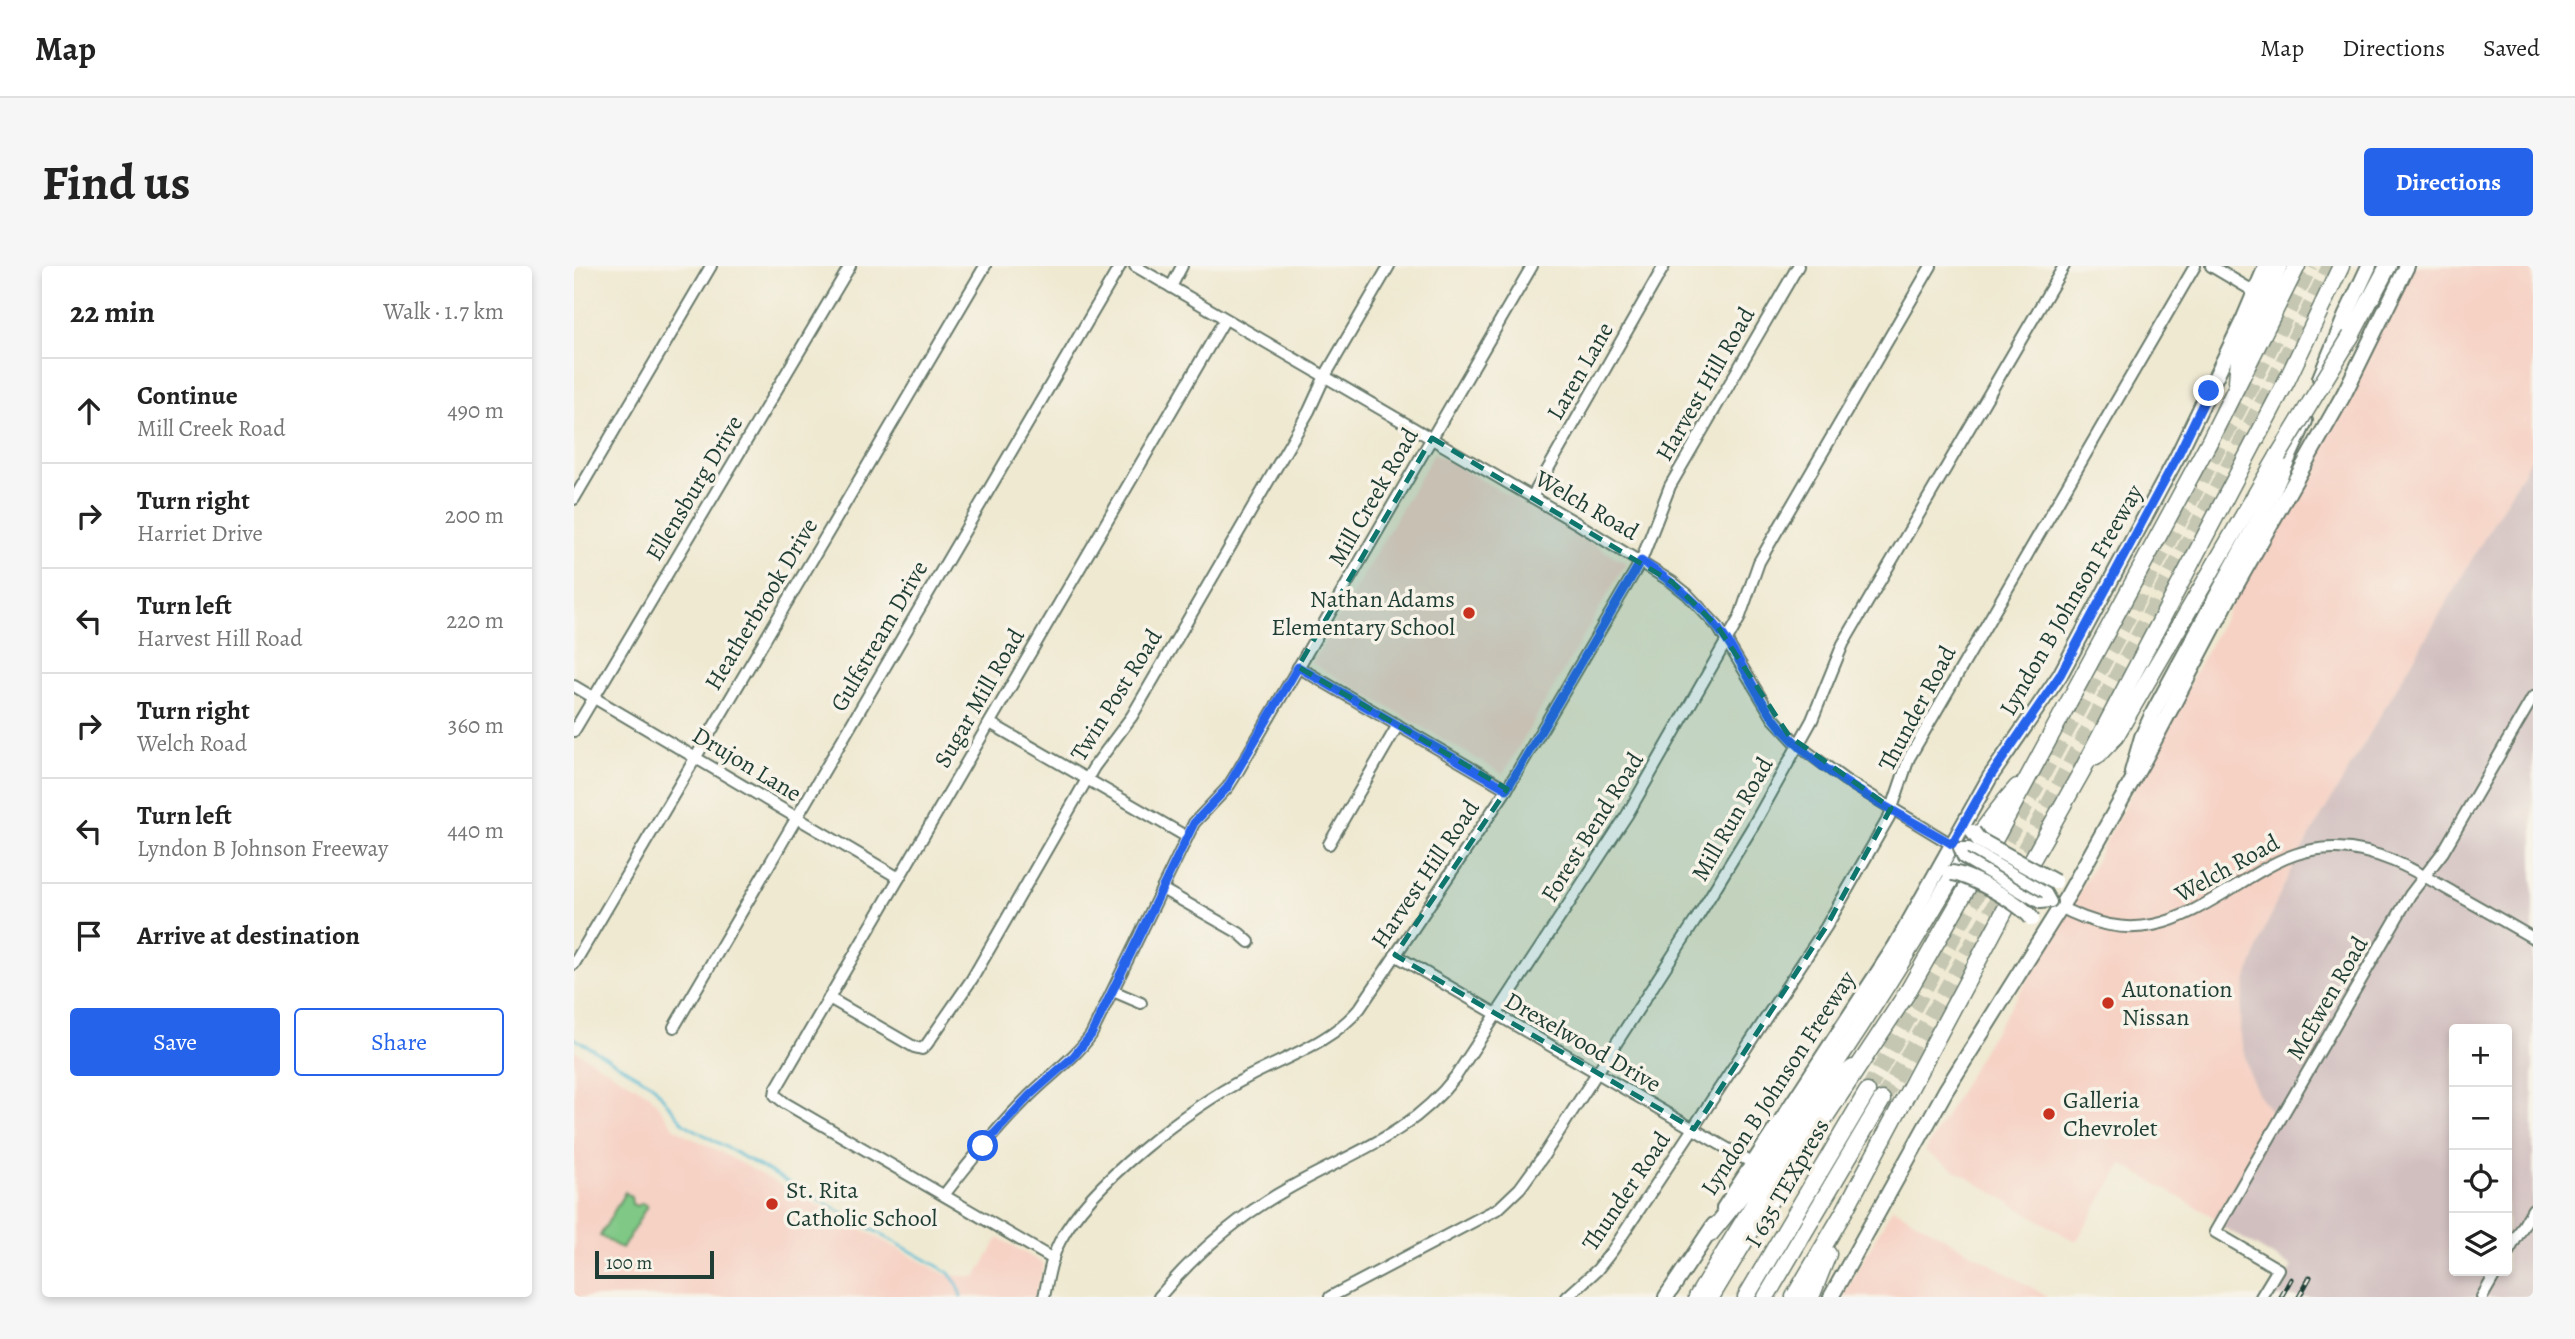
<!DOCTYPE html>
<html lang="en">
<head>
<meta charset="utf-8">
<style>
  body { margin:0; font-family:Alegreya,serif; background:#f6f6f6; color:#222 }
  .controls { position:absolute; right:21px; bottom:21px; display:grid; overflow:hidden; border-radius:7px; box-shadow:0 4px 10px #0003 }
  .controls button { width:63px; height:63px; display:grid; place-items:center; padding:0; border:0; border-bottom:2px solid #e0e0e0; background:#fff; color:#222; font:35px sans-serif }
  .scale { position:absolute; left:21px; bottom:18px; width:119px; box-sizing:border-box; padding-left:7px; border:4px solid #1f3d34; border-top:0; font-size:19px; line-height:24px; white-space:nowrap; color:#1f3d34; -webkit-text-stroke:5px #f7f3e8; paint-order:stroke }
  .stop { position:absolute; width:21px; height:21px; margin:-16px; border:5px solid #2563eb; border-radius:50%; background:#fff }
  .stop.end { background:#2563eb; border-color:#fff; box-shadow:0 2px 7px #0008 }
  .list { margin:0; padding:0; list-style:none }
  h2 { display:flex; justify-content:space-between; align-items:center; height:91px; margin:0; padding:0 28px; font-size:30px }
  h2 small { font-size:23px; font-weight:400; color:#767676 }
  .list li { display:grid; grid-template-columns:46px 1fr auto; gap:21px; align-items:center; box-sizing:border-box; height:105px; padding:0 28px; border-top:2px solid #e0e0e0 }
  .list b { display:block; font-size:26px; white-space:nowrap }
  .list p { margin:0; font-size:23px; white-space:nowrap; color:#767676 }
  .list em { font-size:23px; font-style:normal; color:#767676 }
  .actions { display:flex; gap:14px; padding:21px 28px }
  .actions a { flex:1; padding:16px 0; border:2px solid #2563eb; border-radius:7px; text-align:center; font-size:24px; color:#2563eb }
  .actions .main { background:#2563eb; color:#fff }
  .icon { flex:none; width:38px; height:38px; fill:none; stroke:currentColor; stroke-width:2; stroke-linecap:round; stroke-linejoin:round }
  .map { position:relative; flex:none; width:1959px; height:1031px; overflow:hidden; border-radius:7px }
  header { display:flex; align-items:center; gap:42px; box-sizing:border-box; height:98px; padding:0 35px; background:#fff; border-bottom:2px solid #e0e0e0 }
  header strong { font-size:33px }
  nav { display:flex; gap:38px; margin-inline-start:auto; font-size:24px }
  .intro { display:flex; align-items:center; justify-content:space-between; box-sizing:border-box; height:168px; padding:0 42px }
  h1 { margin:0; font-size:49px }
  .button { padding:18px 32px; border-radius:7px; background:#2563eb; color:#fff; font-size:24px; font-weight:700 }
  main { display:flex; gap:42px; padding:0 42px }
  aside { flex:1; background:#fff; border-radius:7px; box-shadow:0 4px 10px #0003 }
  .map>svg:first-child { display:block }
</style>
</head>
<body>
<header>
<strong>Map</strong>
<nav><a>Map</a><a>Directions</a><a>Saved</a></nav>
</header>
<div class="intro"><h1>Find us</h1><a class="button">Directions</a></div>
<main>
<aside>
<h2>22 min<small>Walk · 1.7 km</small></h2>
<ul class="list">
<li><svg class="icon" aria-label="ahead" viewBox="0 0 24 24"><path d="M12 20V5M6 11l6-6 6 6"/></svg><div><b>Continue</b><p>Mill Creek Road</p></div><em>490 m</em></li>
<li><svg class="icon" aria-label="right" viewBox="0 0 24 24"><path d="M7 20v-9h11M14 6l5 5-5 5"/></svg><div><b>Turn right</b><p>Harriet Drive</p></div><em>200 m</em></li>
<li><svg class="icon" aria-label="left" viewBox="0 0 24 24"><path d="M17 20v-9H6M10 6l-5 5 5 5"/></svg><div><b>Turn left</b><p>Harvest Hill Road</p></div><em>220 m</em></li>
<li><svg class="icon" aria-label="right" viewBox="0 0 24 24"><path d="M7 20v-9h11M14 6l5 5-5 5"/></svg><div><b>Turn right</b><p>Welch Road</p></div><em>360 m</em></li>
<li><svg class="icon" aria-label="left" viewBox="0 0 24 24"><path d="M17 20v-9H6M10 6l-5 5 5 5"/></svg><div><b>Turn left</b><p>Lyndon B Johnson Freeway</p></div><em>440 m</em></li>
<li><svg class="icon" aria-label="arrive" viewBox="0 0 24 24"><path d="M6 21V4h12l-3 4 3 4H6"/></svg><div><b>Arrive at destination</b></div></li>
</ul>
<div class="actions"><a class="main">Save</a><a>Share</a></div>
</aside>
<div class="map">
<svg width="1959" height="1031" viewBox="0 0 1959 1031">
  <rect width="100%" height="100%" fill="#f7f3e8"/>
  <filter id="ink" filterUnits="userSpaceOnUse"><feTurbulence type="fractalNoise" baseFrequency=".0143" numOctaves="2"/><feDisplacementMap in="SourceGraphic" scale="14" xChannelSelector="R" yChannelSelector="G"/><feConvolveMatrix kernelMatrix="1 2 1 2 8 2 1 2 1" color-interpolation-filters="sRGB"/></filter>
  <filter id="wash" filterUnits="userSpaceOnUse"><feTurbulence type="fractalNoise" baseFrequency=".00686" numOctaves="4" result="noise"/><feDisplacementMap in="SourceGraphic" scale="28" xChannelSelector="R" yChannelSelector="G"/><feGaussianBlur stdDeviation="1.57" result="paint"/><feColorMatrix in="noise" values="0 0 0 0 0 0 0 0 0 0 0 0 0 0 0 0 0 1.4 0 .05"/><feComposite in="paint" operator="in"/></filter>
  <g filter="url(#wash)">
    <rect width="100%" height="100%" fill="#efe9d1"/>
    <g fill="#f6d2c5">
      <polygon points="1836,0 1959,0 1959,189 1720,597 1692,660 1672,716 1666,746 1666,771 1676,810 1686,831 1700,850 1641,952 1548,898 1502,976 1351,886 1413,777 1483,668"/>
      <polygon points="860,187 1052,297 929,508 738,397"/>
      <polygon points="0,784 76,829 100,861 115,871 137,881 372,1009 402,1011 425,972 470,998 461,1031 0,1031"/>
      <polygon points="1319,941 1319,942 1474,1031 1268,1031"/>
    </g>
    <path fill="#d1bfbf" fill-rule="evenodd" d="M1959,189v842h-258l17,-30 -79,-46 61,-105 -14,-19 -10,-21 -10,-39v-25l6,-30 20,-56 28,-63zM1880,763h53v242h-53z"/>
    <polygon fill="#7fc885" stroke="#4f825c" stroke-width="2" points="51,926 57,931 58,938 63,940 68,937 73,940 48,983 26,970"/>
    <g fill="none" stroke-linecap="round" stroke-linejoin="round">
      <polyline stroke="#58bcd6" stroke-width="2.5" points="0,772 79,819 109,857 374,1006 384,1019 387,1031"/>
    </g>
  </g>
  <g filter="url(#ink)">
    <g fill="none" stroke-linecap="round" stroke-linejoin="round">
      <g stroke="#c5c7b2" stroke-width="16" stroke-dasharray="16 8" stroke-linecap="butt">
        <path d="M1293,826c100,-179 199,-358 295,-539 51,-95 102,-189 148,-287"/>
        <polyline points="1308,834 1418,644 1461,564 1702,111 1756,0"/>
      </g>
      <g stroke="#68796b" stroke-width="14">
        <g id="minor">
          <polyline points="561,0 1006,259 1098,316 1113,328 1144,361 1199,452 1225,480 1271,514 1382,581"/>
          <polyline points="1637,0 1681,26"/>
          <polyline points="597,21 608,0"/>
          <polyline points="958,231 1090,0"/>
          <polyline points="0,233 137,0"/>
          <polyline points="724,401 933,523"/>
          <polyline points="0,420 325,612"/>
          <polyline points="416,457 613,571"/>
          <polyline points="0,465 276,0"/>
          <polyline points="755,578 824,459"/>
          <polyline points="588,623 665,667 675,676"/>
          <path d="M1482,639c87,46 126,13 201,-32 25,-15 50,-26 80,-25 44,1 80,24 117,45 27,15 53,30 79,45"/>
          <polyline points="821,689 1178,897"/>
          <polyline points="0,698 411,0"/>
          <polyline points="539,725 567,737"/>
          <polyline points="255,732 340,781 348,783 353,778 398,713 520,501 558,450 735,145 751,110 815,0"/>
          <polyline points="100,761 546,0"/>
          <path d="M370,929c27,-35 54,-68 85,-99 21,-21 45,-37 62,-61l103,-212 34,-36 10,-16 294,-505"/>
          <polyline points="1933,988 1959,943"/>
          <polyline points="479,993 211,837 201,829 202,823 651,53"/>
          <path d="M470,1031c4,-19 7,-39 16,-56 30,-58 130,-134 188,-164 38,-20 84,-35 112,-69l147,-219 134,-228 29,-75 128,-220"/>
          <path d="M585,1031c36,-43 81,-82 130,-109 63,-36 121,-52 167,-112l171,-261 112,-196 20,-57 172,-296"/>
          <polyline points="756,1031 925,942 946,922 970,889 1123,652 1179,560 1238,454 1269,378 1490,0"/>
          <polyline points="993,1031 1023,1004 1038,985 1252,661 1315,551 1335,492 1621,0"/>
          <polyline points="1687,1031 1704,1003 1641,966 1836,629 1869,586 1959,431"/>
          <polyline points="1908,1031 1923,1005"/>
        </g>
      </g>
      <g stroke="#68796b" stroke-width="18">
        <g id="major">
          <polyline points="1746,112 1772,49 1795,0"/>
          <polyline points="1558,506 1568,471 1580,445 1700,224 1731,155"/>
          <polyline points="1150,942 1322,679 1416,511 1486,409 1603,191 1670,52 1692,0"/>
          <polyline points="1092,1031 1140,959"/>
          <polyline points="1257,1031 1372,824 1494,629 1572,490 1656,330 1770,128 1833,0"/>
        </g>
      </g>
      <g stroke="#68796b" stroke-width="19">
        <g id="highway">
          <polyline points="1777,70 1814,0"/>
          <polyline points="1663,115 1665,93 1705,0"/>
          <polyline points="1522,491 1541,471 1704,190"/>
          <path d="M1136,968c71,-86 134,-180 193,-275 36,-58 68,-121 114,-172"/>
          <polyline points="1123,1031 1199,907 1261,816 1279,802"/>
          <polyline points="1137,1031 1184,953 1333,727 1416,582 1635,176 1723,0"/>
          <polyline points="1172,1031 1293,826"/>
          <polyline points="1192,1031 1308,834"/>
          <polyline points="1220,1031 1271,944 1453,603 1508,505 1713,114 1767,0"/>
          <polyline points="1237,1031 1254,988"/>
        </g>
      </g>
      <use href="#minor" stroke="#fff" stroke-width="10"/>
      <use href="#major" stroke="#fff" stroke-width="14"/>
      <use href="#highway" stroke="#fff" stroke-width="16"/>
      <g stroke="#1f3d34" stroke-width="5">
        <g id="rail">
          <polyline points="1707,1031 1717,1013"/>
          <polyline points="1725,1031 1736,1011"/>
        </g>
      </g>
      <use href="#rail" stroke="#f7f3e8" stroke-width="2.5" stroke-dasharray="8" stroke-linecap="butt"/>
      <g stroke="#68796b" stroke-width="14" stroke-linecap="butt">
        <polygon id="minor-bridge" points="1385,582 1395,582 1472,627 1477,636 1466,637 1389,592"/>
      </g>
      <g stroke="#68796b" stroke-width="18" stroke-linecap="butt">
        <g id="major-bridge">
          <polyline points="1399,566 1405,574 1481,616"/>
          <path d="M1376,607c15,-1 74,32 82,46"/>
        </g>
      </g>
      <g stroke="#68796b" stroke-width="19" stroke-linecap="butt">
        <polyline id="highway-bridge" points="1704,190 1777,70"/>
      </g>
      <use href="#minor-bridge" stroke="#fff" stroke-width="10"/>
      <use href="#major-bridge" stroke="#fff" stroke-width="14"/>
      <use href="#highway-bridge" stroke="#fff" stroke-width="16"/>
    </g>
  </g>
  <g fill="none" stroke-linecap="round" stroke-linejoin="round" filter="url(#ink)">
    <path stroke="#2563eb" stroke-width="9" d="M409,880l47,-51 43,-38 18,-22 103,-212 33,-35 71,-121 209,122 134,-228c28,19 55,38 76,66 27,34 40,76 70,107 44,48 109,77 165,110l38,-67 70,-102 117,-218 32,-66"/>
  </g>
  <path fill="#0f766e" fill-opacity="0.2" stroke="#0f766e" stroke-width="5" stroke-dasharray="14 9" stroke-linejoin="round" d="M858,172l240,144 46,45 71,109 102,72 -65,119 -132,202 -299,-174 112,-166 -209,-122z"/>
  <g fill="#c8321e" stroke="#f7f3e8" stroke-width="2.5">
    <circle cx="895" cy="347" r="7"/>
    <circle cx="1534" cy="737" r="7"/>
    <circle cx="1475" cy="848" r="7"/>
    <circle cx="198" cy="938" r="7"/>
  </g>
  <g text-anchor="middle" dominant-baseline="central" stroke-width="7" stroke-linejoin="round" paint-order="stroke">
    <g font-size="24" fill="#1f3d34" stroke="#f7f3e8">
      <text transform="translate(1006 105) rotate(-60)">Laren Lane</text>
      <text transform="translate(1131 118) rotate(-60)">Harvest Hill Road</text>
      <text transform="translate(120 222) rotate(-59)">Ellensburg Drive</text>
      <text transform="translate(799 231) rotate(-60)">Mill Creek Road</text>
      <text transform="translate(1013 239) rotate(30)">Welch Road</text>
      <text transform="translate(1497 334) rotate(-60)">Lyndon B Johnson Freeway</text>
      <text transform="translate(187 338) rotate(-59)">Heatherbrook Drive</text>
      <text transform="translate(305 370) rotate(-60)">Gulfstream Drive</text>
      <text transform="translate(542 429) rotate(-58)">Twin Post Road</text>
      <text transform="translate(405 432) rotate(-60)">Sugar Mill Road</text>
      <text transform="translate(1343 442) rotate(-62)">Thunder Road</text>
      <text transform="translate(173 498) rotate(31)">Drujon Lane</text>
      <text transform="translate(1158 553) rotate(-60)">Mill Run Road</text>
      <text transform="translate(1018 561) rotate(-58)">Forest Bend Road</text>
      <text transform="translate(1653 602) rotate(-29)">Welch Road</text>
      <text transform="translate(851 608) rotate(-56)">Harvest Hill Road</text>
      <text transform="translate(1753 732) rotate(-60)">McEwen Road</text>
      <text transform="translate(1009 776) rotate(30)">Drexelwood Drive</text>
      <text transform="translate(1204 817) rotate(-57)">Lyndon B Johnson Freeway</text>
      <text transform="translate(1213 917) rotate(-60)">I 635 TEXpress</text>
      <text transform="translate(1052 925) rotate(-56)">Thunder Road</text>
    </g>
    <g font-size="24" fill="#1f3d34" stroke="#f7f3e8" text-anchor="start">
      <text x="881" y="333" text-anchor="end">Nathan Adams<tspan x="881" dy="28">Elementary School</tspan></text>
      <text x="1548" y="723">Autonation<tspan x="1548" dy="28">Nissan</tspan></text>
      <text x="1489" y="834">Galleria<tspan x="1489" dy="28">Chevrolet</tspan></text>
      <text x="212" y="924">St. Rita<tspan x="212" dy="28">Catholic School</tspan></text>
    </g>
  </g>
</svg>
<div class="controls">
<button>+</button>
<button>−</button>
<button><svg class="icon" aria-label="locate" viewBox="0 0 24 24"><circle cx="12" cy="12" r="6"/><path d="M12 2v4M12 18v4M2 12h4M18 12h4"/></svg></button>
<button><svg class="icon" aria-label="layers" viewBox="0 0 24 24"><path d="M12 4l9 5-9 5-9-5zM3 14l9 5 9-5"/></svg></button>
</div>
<div class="scale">100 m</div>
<div class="stop" style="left:409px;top:880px"></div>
<div class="stop end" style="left:1635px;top:125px"></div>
</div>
</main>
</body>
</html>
